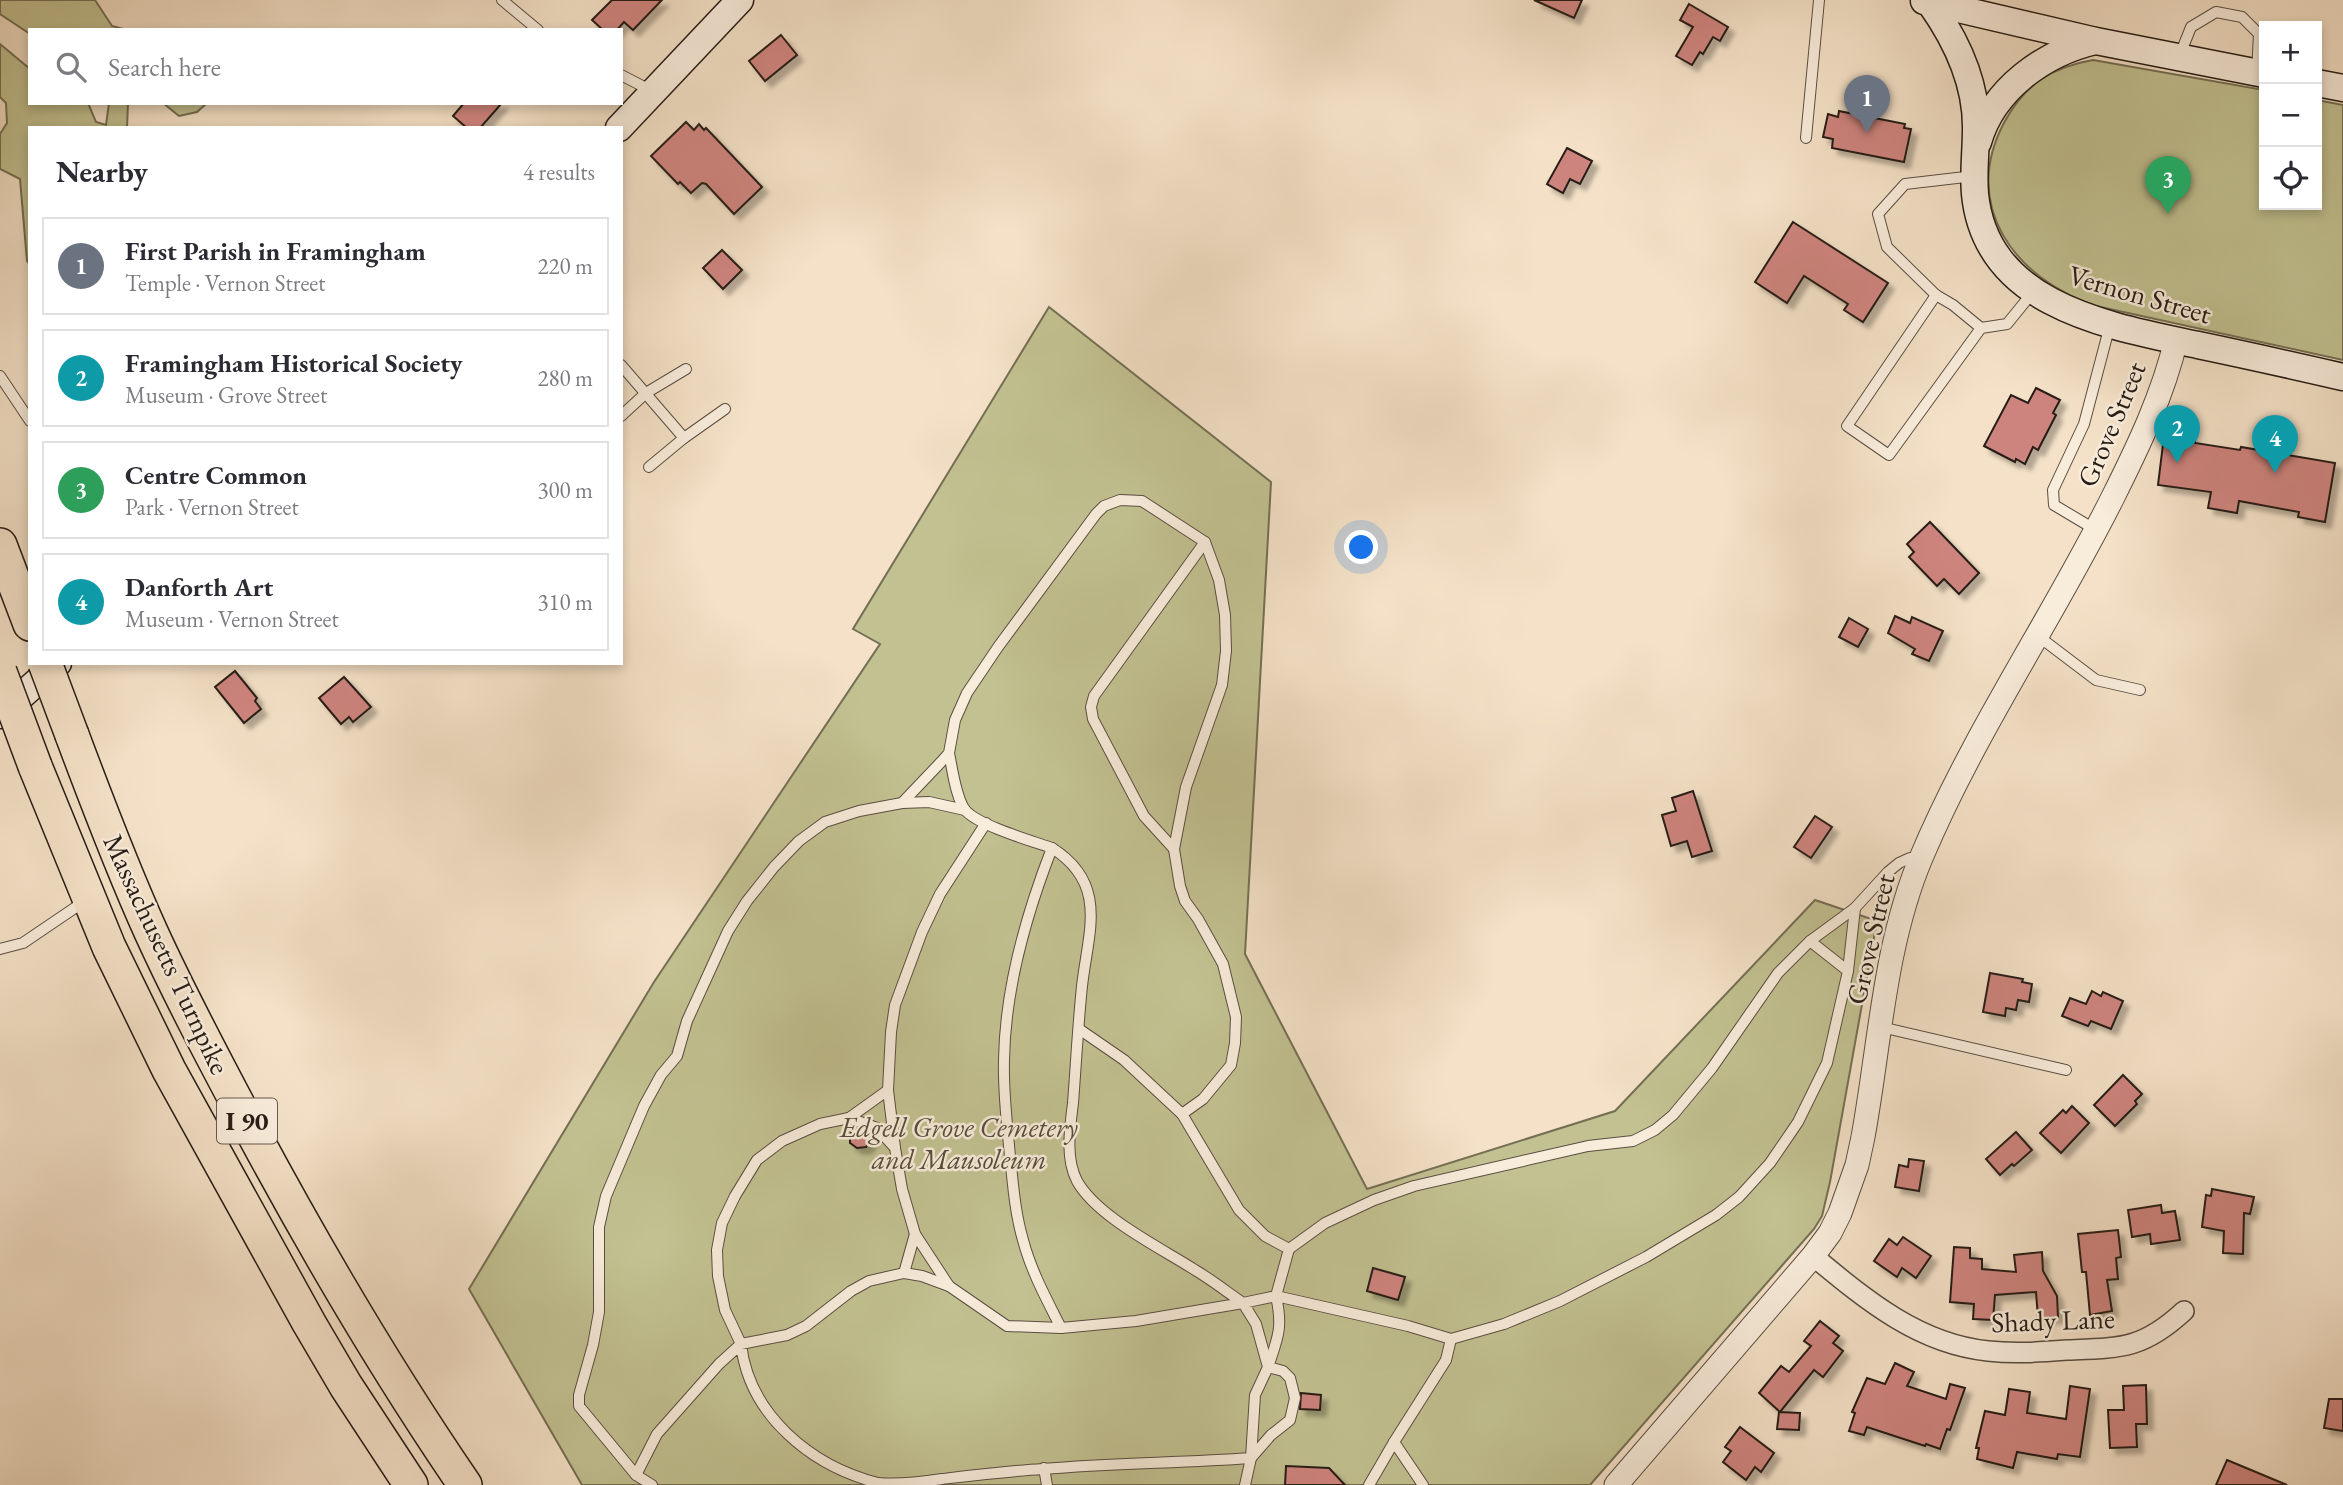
<!DOCTYPE html>
<html lang="en">
<head>
<meta charset="utf-8">
<style>
  body { margin:0; font-family:"EB Garamond",serif; background:#f2f2f3; color:#2b2b33 }
  .controls { position:absolute; right:21px; top:21px; display:grid; overflow:hidden; border-radius:0px; box-shadow:0 4px 10px #0003 }
  .controls button { width:63px; height:63px; display:grid; place-items:center; padding:0; border:0; border-bottom:2px solid #e1e1e2; background:#fff; color:#2b2b33; font:35px sans-serif }
  .you { position:absolute; left:1362px; top:548px; width:24px; height:24px; margin:-18px; border:5px solid #fff; border-radius:50%; background:#1a73e8; box-shadow:0 0 0 10px #1a73e833 }
  .badge { display:grid; place-items:center; width:46px; height:46px; border-radius:50%; background:#8f2418; color:#fff; font-size:23px; font-weight:700 }
  .pin { position:absolute; translate:-50% -58px; filter:drop-shadow(0 2px 4px #0008) }
  .pin::after { content:''; position:absolute; top:37px; width:24px; height:21px; background:inherit; clip-path:polygon(0 0,100% 0,50% 100%) }
  .list { margin:0; padding:0; list-style:none }
  h2 { display:flex; justify-content:space-between; align-items:center; height:91px; margin:0; padding:0 28px; font-size:30px }
  h2 small { font-size:23px; font-weight:400; color:#7c7c81 }
  .list li { display:grid; grid-template-columns:46px 1fr auto; gap:21px; align-items:center; box-sizing:border-box; height:98px; margin:0 14px 14px; padding:0 14px; border:2px solid #e1e1e2; border-radius:0px }
  .list b { display:block; font-size:26px; white-space:nowrap }
  .list p { margin:0; font-size:23px; white-space:nowrap; color:#7c7c81 }
  .list em { font-size:23px; font-style:normal; color:#7c7c81 }
  .icon { flex:none; width:38px; height:38px; fill:none; stroke:currentColor; stroke-width:2; stroke-linecap:round; stroke-linejoin:round }
  .map { position:relative; flex:none; width:2343px; height:1485px; overflow:hidden }
  .search { position:absolute; background:#fff; box-shadow:0 4px 10px #0003; left:28px; top:28px; width:595px; height:77px; display:flex; align-items:center; gap:18px; box-sizing:border-box; padding:0 24px; border-radius:0px; color:#7c7c81; font-size:26px }
  .panel { position:absolute; background:#fff; box-shadow:0 4px 10px #0003; left:28px; top:126px; width:595px; height:539px; border-radius:0px }
  .map>svg:first-child { display:block }
</style>
</head>
<body>
<div class="map">
<svg width="2343" height="1485" viewBox="0 0 2343 1485">
  <defs>
    <filter id="shadow"><feDropShadow dx="6" dy="6" stdDeviation="2" flood-color="#0004"/></filter>
  </defs>
  <rect width="100%" height="100%" fill="#f4e1c7"/>
  <filter id="stains"><feTurbulence type="fractalNoise" baseFrequency=".00286" numOctaves="4"/><feColorMatrix values="0 0 0 0 .2 0 0 0 0 .09 0 0 0 0 .02 0 0 0 .5 -.17"/></filter>
  <radialGradient id="worn" r=".72"><stop offset=".6" stop-color="#630" stop-opacity="0"/><stop offset="1" stop-color="#630" stop-opacity=".3"/></radialGradient>
  <g fill="#c2c191" stroke="#746f54" stroke-width="2">
    <polygon points="0,0 95,0 112,26 127,30 30,30 30,34 0,14"/>
    <polygon points="0,44 30,69 30,103 88,103 96,122 106,125 109,103 128,103 127,128 30,128 30,265 27,261 20,179 0,169 0,134 7,123 6,103 0,97"/>
    <path d="M2093,60l171,30v115h53v-105l26,5v255l-247,-54c-81,-27 -137,-101 -91,-185 20,-37 47,-54 88,-61z"/>
    <polygon points="163,103 207,103 197,112 179,116"/>
    <polygon points="1049,307 1271,482 1245,954 1367,1189 1615,1111 1815,900 1877,921 1830,1182 1822,1216 1814,1229 1590,1485 582,1485 469,1289 654,982 880,644 853,629"/>
  </g>
  <g fill="#ce847e" stroke="#271d16" stroke-width="2" filter="url(#shadow)">
    <polygon points="612,0 662,0 633,30 624,22 617,30 603,30 592,20"/>
    <polygon points="1534,0 1582,0 1574,18"/>
    <polygon points="1689,4 1728,27 1720,41 1713,37 1703,54 1700,52 1692,65 1676,56 1693,27 1680,20"/>
    <polygon points="781,35 797,55 765,81 749,61"/>
    <polygon points="464,103 502,103 480,128 467,128 453,116"/>
    <polygon points="1839,111 1905,124 1904,128 1911,129 1904,162 1832,148 1833,139 1823,137 1828,114 1838,117"/>
    <polygon points="686,122 694,130 699,124 704,130 706,128 762,187 734,214 706,184 702,183 691,193 680,182 678,184 651,156"/>
    <polygon points="1567,148 1592,161 1580,184 1570,179 1563,193 1547,184"/>
    <polygon points="1793,222 1888,283 1863,322 1844,310 1848,304 1804,276 1787,303 1755,282"/>
    <polygon points="722,250 742,270 723,289 703,268"/>
    <polygon points="2036,388 2060,400 2053,413 2056,415 2038,450 2033,447 2025,464 2016,459 2015,462 1984,446 2011,395 2028,403"/>
    <polygon points="2164,436 2195,440 2195,443 2240,450 2241,447 2335,463 2325,522 2298,517 2299,512 2239,501 2237,513 2208,508 2211,492 2158,485"/>
    <polygon points="1930,522 1979,573 1959,594 1944,579 1937,586 1909,557 1914,552 1907,544"/>
    <polygon points="1895,616 1910,623 1912,617 1943,631 1929,661 1912,654 1915,649 1888,633"/>
    <polygon points="1849,618 1868,629 1858,647 1839,637"/>
    <polygon points="235,671 257,698 255,701 261,709 244,723 215,687"/>
    <polygon points="344,677 371,707 353,722 349,717 341,724 319,698"/>
    <polygon points="1693,791 1712,851 1692,857 1687,841 1671,846 1662,815 1676,811 1672,798"/>
    <polygon points="1815,816 1832,827 1811,858 1794,847"/>
    <polygon points="1990,973 2023,979 2022,982 2032,984 2029,1002 2018,1000 2016,1010 2006,1008 2005,1016 1983,1012"/>
    <polygon points="2092,991 2101,996 2103,992 2123,1001 2111,1029 2091,1021 2088,1026 2062,1016 2070,998 2086,1004"/>
    <polygon points="2123,1075 2142,1094 2135,1101 2137,1104 2115,1126 2094,1105"/>
    <polygon points="2072,1106 2089,1123 2061,1153 2040,1133 2063,1110 2066,1113"/>
    <polygon points="854,1128 870,1133 871,1140 866,1147 857,1148 850,1143 850,1134"/>
    <polygon points="2016,1132 2032,1150 2014,1166 2012,1164 2000,1175 1986,1159"/>
    <polygon points="1909,1159 1924,1161 1919,1191 1895,1187 1899,1165 1908,1167"/>
    <polygon points="2212,1189 2254,1197 2250,1214 2244,1213 2243,1254 2223,1253 2224,1231 2202,1227 2206,1195 2211,1196"/>
    <polygon points="2161,1205 2162,1213 2175,1211 2180,1240 2151,1244 2150,1234 2132,1237 2128,1210"/>
    <polygon points="2118,1230 2121,1257 2116,1258 2118,1279 2107,1280 2112,1311 2090,1315 2086,1272 2082,1272 2078,1234"/>
    <polygon points="1903,1237 1931,1256 1916,1278 1902,1268 1897,1277 1874,1261 1889,1239 1897,1245"/>
    <polygon points="1954,1247 1970,1248 1970,1258 1982,1259 1982,1269 2016,1272 2014,1255 2042,1252 2043,1271 2057,1296 2058,1317 2038,1318 2036,1292 1995,1295 1993,1320 1973,1319 1974,1304 1950,1302"/>
    <polygon points="1373,1268 1405,1277 1398,1300 1367,1291"/>
    <polygon points="1820,1321 1839,1336 1833,1343 1843,1351 1823,1377 1814,1370 1780,1412 1759,1393 1781,1366 1789,1372 1811,1346 1804,1341"/>
    <polygon points="1895,1363 1914,1372 1907,1386 1946,1399 1950,1384 1965,1388 1950,1430 1947,1429 1940,1449 1926,1444 1925,1446 1867,1427 1864,1435 1849,1431 1855,1413 1852,1412 1867,1378 1885,1384"/>
    <polygon points="2146,1385 2147,1424 2136,1424 2137,1447 2110,1448 2108,1410 2124,1410 2123,1386"/>
    <polygon points="2070,1386 2090,1389 2080,1457 2058,1454 2057,1459 2017,1452 2013,1468 1977,1459 1979,1448 1976,1448 1985,1411 2005,1415 2009,1389 2030,1392 2027,1413 2066,1419"/>
    <polygon points="1301,1393 1321,1395 1320,1410 1300,1409"/>
    <polygon points="2329,1399 2343,1399 2343,1431 2324,1428"/>
    <polygon points="1779,1412 1800,1413 1799,1430 1777,1429"/>
    <polygon points="1740,1427 1774,1453 1761,1472 1755,1467 1746,1480 1723,1462 1731,1451 1725,1447"/>
    <polygon points="2227,1460 2287,1485 2216,1485"/>
    <polygon points="1286,1466 1329,1468 1345,1485 1285,1485"/>
  </g>
  <g fill="none" stroke-linecap="round" stroke-linejoin="round">
    <g stroke="#5a4e42" stroke-width="12">
      <g id="service">
        <polyline points="502,0 538,30"/>
        <polyline points="2179,57 2191,27 2216,12 2242,17 2259,34 2257,72"/>
        <polyline points="621,75 652,91"/>
        <polyline points="1806,138 1819,0"/>
        <polyline points="1974,176 1905,184 1878,214 1887,247 1936,295 1953,305 1981,328"/>
        <polyline points="1936,295 1847,426 1889,455 1981,328 2007,324 2033,292"/>
        <polyline points="621,365 684,438 649,467"/>
        <polyline points="0,376 30,421"/>
        <polyline points="621,416 646,393 686,369"/>
        <polyline points="684,438 725,409"/>
        <polyline points="2096,530 2054,505 2053,490 2084,424 2110,325"/>
        <polyline points="2038,636 2096,680 2140,690"/>
        <polyline points="902,803 929,802 965,810"/>
        <path d="M1052,848c57,36 36,84 30,138 -4,39 -6,78 -9,117 -3,25 -8,55 4,78 20,36 84,67 118,89 17,10 32,22 48,33l-107,18 -75,7"/>
        <polyline points="1174,849 1144,816 1093,719 1091,707 1094,696 1205,542"/>
        <polyline points="0,949 23,943 85,901"/>
        <polyline points="1848,971 1855,908"/>
        <polyline points="1881,1027 2066,1070"/>
        <polyline points="1079,1029 1124,1060 1182,1114"/>
        <polyline points="888,1090 891,1032 895,1005 922,932 940,894 986,823"/>
        <polyline points="849,1118 888,1090 895,1148"/>
        <polyline points="915,1234 904,1273 922,1276 949,1286"/>
        <polyline points="1289,1249 1325,1223 1374,1200 1414,1186 1588,1146 1633,1141 1655,1130 1673,1115 1712,1068 1778,973 1810,941 1855,908 1888,872 1899,863 1910,858 1920,858"/>
        <path d="M904,1273l-35,8 -18,10 -45,35 -19,9 -46,9c8,71 70,122 137,139 20,2 44,-1 64,-4 34,-4 67,-8 101,-10 69,-6 138,-6 208,-11l4,-63 13,-28 -12,-43 -13,-21 33,-7 13,-47 -24,-13 -26,-26 -57,-96 21,-15 28,-34 4,-22 1,-26 -13,-53 -25,-45 -13,-18 -5,-15 -6,-37 12,-62 36,-102 4,-34 -1,-36 -6,-35 -14,-38 -63,-41 -22,-1 -16,6 -8,8 -98,133 -31,46 -12,27 -6,33 -8,9 -39,41 -43,8 -34,11 -26,19 -25,26 -27,34 -19,30 -41,90 -10,35 -16,19 -17,31 -38,90 -7,31v85l-6,33 -14,50v11l57,69 21,-41 62,-70 22,-20 -16,-34 -7,-34 -1,-26 5,-27 13,-27 22,-36 25,-19 38,-17 29,-6 28,10 18,20 7,41 13,45 34,52 58,40 54,2c-14,-28 -30,-57 -38,-88 -8,-27 -10,-56 -13,-84 -3,-32 -7,-64 -6,-96 1,-72 22,-145 48,-212 -20,-7 -72,-22 -86,-37 -10,-11 -14,-44 -17,-58"/>
        <polyline points="1451,1339 1504,1324 1560,1301 1646,1257 1716,1215 1739,1197 1770,1163 1798,1122 1827,1063 1848,971 1810,941"/>
        <polyline points="1044,1468 1047,1485"/>
        <polyline points="636,1475 652,1485"/>
        <path d="M1245,1485l6,-27 20,-23 19,-15 5,-22 -5,-20 -7,-7 -15,-4c10,-30 15,-39 8,-71l132,30 43,13 -5,21 -52,82"/>
        <polyline points="1369,1485 1394,1442 1423,1485"/>
      </g>
    </g>
    <g stroke="#5a4e42" stroke-width="22">
      <path id="minor" d="M1813,1256c52,43 105,88 175,95 27,3 53,1 80,-1 53,-2 75,-1 116,-39"/>
    </g>
    <g stroke="#5a4e42" stroke-width="25">
      <path id="tertiary" d="M1616,1485l197,-229 17,-23 10,-20 17,-48 6,-28c17,-93 21,-191 58,-279 53,-126 131,-239 192,-361 25,-50 50,-102 63,-157"/>
    </g>
    <g stroke="#271d16" stroke-width="29">
      <g id="secondary">
        <polyline points="1924,1 2096,41 2264,74"/>
        <path d="M1930,3c27,38 47,80 46,127 0,22 -3,42 -1,64 11,112 134,132 223,151 48,10 97,21 145,32"/>
        <polyline points="2317,83 2343,88"/>
        <polyline points="619,128 740,0"/>
        <path d="M1978,142c15,-53 66,-89 117,-101"/>
        <polyline points="0,715 58,663"/>
      </g>
    </g>
    <g stroke="#271d16" stroke-width="36">
      <g id="motorway">
        <polyline points="0,545 30,624"/>
        <path d="M72,735c25,67 50,133 79,197 31,68 66,133 101,199 65,121 135,240 213,354"/>
        <polyline points="35,766 109,947 169,1070 309,1323 346,1386 411,1485"/>
      </g>
    </g>
    <use href="#service" stroke="#f8ecdb" stroke-width="10"/>
    <use href="#minor" stroke="#f8ecdb" stroke-width="19"/>
    <use href="#tertiary" stroke="#f8ecdb" stroke-width="23"/>
    <use href="#secondary" stroke="#f8ecdb" stroke-width="26"/>
    <use href="#motorway" stroke="#f4e1c7" stroke-width="33"/>
    <g stroke="#271d16" stroke-width="36" stroke-linecap="butt">
      <g id="motorway-bridge">
        <polyline points="45,663 72,735"/>
        <polyline points="0,672 35,766"/>
      </g>
    </g>
    <use href="#motorway-bridge" stroke="#f4e1c7" stroke-width="33"/>
  </g>
  <g text-anchor="middle" dominant-baseline="central" stroke-width="5" stroke-linejoin="round" paint-order="stroke">
    <rect fill="#f8ecdb" stroke="#665b51" stroke-width="2" x="217" y="1098.5" width="60" height="45" rx="5"/>
    <g font-size="26" font-weight="bold" fill="#271d16">
      <text x="247" y="1121">I 90</text>
    </g>
    <g font-size="28" fill="#271d16" stroke="#f8ecdb">
      <text transform="translate(2140 294) rotate(16)">Vernon Street</text>
      <text transform="translate(2111 424) rotate(-67)">Grove Street</text>
      <text transform="translate(1870 939) rotate(-77)">Grove Street</text>
      <text transform="translate(167 954) rotate(65)">Massachusetts Turnpike</text>
      <text transform="translate(2053 1320) rotate(-2)">Shady Lane</text>
    </g>
    <g font-size="28" font-style="italic" fill="#564e3b" stroke="#f8ecdb">
      <text x="959" y="1127">Edgell Grove Cemetery<tspan x="959" dy="32">and Mausoleum</tspan></text>
    </g>
  </g>
  <rect width="100%" height="100%" filter="url(#stains)"/>
  <rect width="100%" height="100%" fill="url(#worn)"/>
</svg>
<div class="controls">
<button>+</button>
<button>−</button>
<button><svg class="icon" aria-label="locate" viewBox="0 0 24 24"><circle cx="12" cy="12" r="6"/><path d="M12 2v4M12 18v4M2 12h4M18 12h4"/></svg></button>
</div>
<div class="you"></div>
<div class="pin badge" style="left:1867px;top:133px;background:#6b7280">1</div>
<div class="pin badge" style="left:2177px;top:463px;background:#0f9aa8">2</div>
<div class="pin badge" style="left:2168px;top:214px;background:#2e9e5b">3</div>
<div class="pin badge" style="left:2275px;top:473px;background:#0f9aa8">4</div>
<div class="search"><svg class="icon" aria-label="search" viewBox="0 0 24 24"><circle cx="10" cy="10" r="6"/><path d="M15 15l6 6"/></svg>Search here</div>
<section class="panel">
<h2>Nearby<small>4 results</small></h2>
<ul class="list">
<li><span class="badge" style="background:#6b7280">1</span><div><b>First Parish in Framingham</b><p>Temple · Vernon Street</p></div><em>220 m</em></li>
<li><span class="badge" style="background:#0f9aa8">2</span><div><b>Framingham Historical Society</b><p>Museum · Grove Street</p></div><em>280 m</em></li>
<li><span class="badge" style="background:#2e9e5b">3</span><div><b>Centre Common</b><p>Park · Vernon Street</p></div><em>300 m</em></li>
<li><span class="badge" style="background:#0f9aa8">4</span><div><b>Danforth Art</b><p>Museum · Vernon Street</p></div><em>310 m</em></li>
</ul>
</section>
</div>
</body>
</html>
